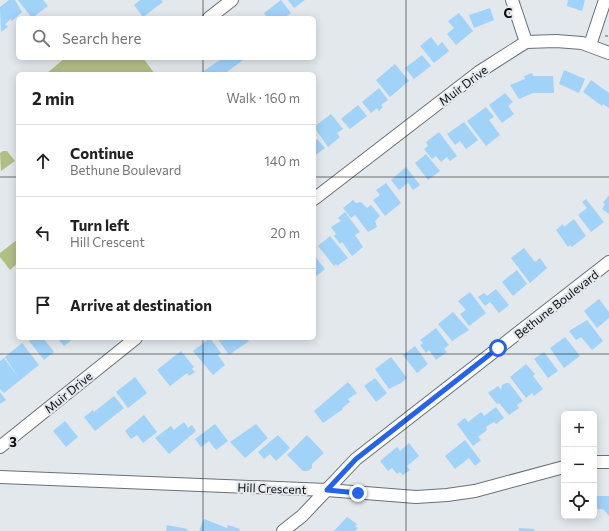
<!DOCTYPE html>
<html lang="en">
<head>
<meta charset="utf-8">
<style>
  body { margin:0; font-family:Commissioner,sans-serif; background:#f2f2f2; color:#202124 }
  .controls { position:absolute; right:12px; bottom:12px; display:grid; overflow:hidden; border-radius:6px; box-shadow:0 2px 10px #0003 }
  .controls button { width:36px; height:36px; display:grid; place-items:center; padding:0; border:0; border-bottom:1px solid #e0e0e0; background:#fff; color:#202124; font:20px sans-serif }
  .stop { position:absolute; width:12px; height:12px; margin:-9px; border:3px solid #2563eb; border-radius:50%; background:#fff }
  .stop.end { background:#2563eb; border-color:#fff; box-shadow:0 1px 4px #0008 }
  .list { margin:0; padding:0; list-style:none }
  h2 { display:flex; justify-content:space-between; align-items:center; height:52px; margin:0; padding:0 16px; font-size:17px }
  h2 small { font-size:13px; font-weight:400; color:#757577 }
  .list li { display:grid; grid-template-columns:26px 1fr auto; gap:12px; align-items:center; box-sizing:border-box; height:72px; padding:0 16px; border-top:1px solid #e0e0e0 }
  .list b { display:block; font-size:15px; white-space:nowrap }
  .list p { margin:0; font-size:13px; white-space:nowrap; color:#757577 }
  .list em { font-size:13px; font-style:normal; color:#757577 }
  .icon { flex:none; width:22px; height:22px; fill:none; stroke:currentColor; stroke-width:2; stroke-linecap:round; stroke-linejoin:round }
  .map { position:relative; flex:none; width:609px; height:531px; overflow:hidden }
  .search { position:absolute; background:#fff; box-shadow:0 2px 10px #0003; left:16px; top:16px; width:300px; height:44px; display:flex; align-items:center; gap:10px; box-sizing:border-box; padding:0 14px; border-radius:6px; color:#757577; font-size:15px }
  .panel { position:absolute; background:#fff; box-shadow:0 2px 10px #0003; left:16px; top:72px; width:300px; height:268px; border-radius:6px }
  .map>svg:first-child { display:block }
</style>
</head>
<body>
<div class="map">
<svg width="609" height="531" viewBox="0 0 609 531">
  <rect width="100%" height="100%" fill="#e3e8ec"/>
  <g fill="#b3be87">
    <polygon points="65,58 143,58 155,74 46,74"/>
    <polygon points="3,151 7,151 15,161 1,171 0,153"/>
    <polygon points="18,239 18,263 10,270 0,257 0,253"/>
  </g>
  <g fill="#a1d2f8">
    <polygon points="9,0 15,0 22,12 12,21 11,19 5,24 8,27 1,32 0,7"/>
    <polygon points="18,0 43,0 48,6 32,18"/>
    <polygon points="140,0 161,0 163,2 143,17 134,5"/>
    <polygon points="281,0 291,13 284,18 263,18 266,16 264,13"/>
    <polygon points="288,0 305,0 294,8"/>
    <polygon points="568,0 585,0 582,11 567,6"/>
    <polygon points="490,8 494,20 474,28 469,15"/>
    <polygon points="459,13 473,31 456,45 447,34 454,28 448,21"/>
    <polygon points="431,37 438,46 442,42 449,51 434,63 420,46"/>
    <polygon points="422,55 431,66 414,79 405,68"/>
    <polygon points="223,58 246,58 224,74 199,74"/>
    <polygon points="395,64 409,81 390,97 376,80"/>
    <polygon points="564,70 585,79 579,93 559,84"/>
    <polygon points="532,73 533,76 553,76 554,93 533,93 519,99 510,85 525,79 524,76"/>
    <polygon points="591,80 609,93 609,108 603,104 602,106 583,92"/>
    <polygon points="379,88 388,100 381,105 383,107 379,111 377,108 371,113 362,102"/>
    <polygon points="505,93 513,102 508,106 514,114 502,123 489,105"/>
    <polygon points="358,105 367,116 350,129 341,119"/>
    <polygon points="486,107 494,117 489,120 500,135 486,146 467,121"/>
    <polygon points="331,114 343,129 337,133 340,137 328,147 314,127"/>
    <polygon points="464,122 478,140 466,149 460,141 455,145 447,134"/>
    <polygon points="439,132 457,156 450,161 447,157 441,162 436,156 432,159 424,149 428,146 426,142"/>
    <polygon points="317,139 325,148 314,156 314,141"/>
    <polygon points="426,154 440,171 428,180 415,163"/>
    <polygon points="406,167 420,185 413,190 408,183 399,190 391,180"/>
    <polygon points="386,183 401,203 385,216 373,200 380,195 376,190"/>
    <polygon points="609,195 609,214 602,209 605,204 603,203"/>
    <polygon points="586,199 604,222 591,232 578,215 587,208 582,202"/>
    <polygon points="353,200 356,203 361,202 367,208 371,205 380,216 375,221 377,227 368,232 355,215 351,218 343,208"/>
    <polygon points="345,212 360,232 355,235 363,247 352,256 342,242 340,244 334,236 336,234 331,227 341,221 338,218"/>
    <polygon points="574,219 586,236 572,247 570,245 568,247 556,230 563,224 564,227"/>
    <polygon points="330,236 348,258 337,266 336,264 334,266 318,246"/>
    <polygon points="524,248 535,262 540,258 547,268 530,283 511,258"/>
    <polygon points="314,255 325,269 314,278"/>
    <polygon points="517,270 527,284 513,296 502,282"/>
    <polygon points="496,289 509,305 499,313 490,302 485,306 478,297 484,293 487,296"/>
    <polygon points="470,292 486,313 469,326 460,314 466,310 458,301"/>
    <polygon points="599,299 609,312 609,318 597,328 584,311"/>
    <polygon points="453,312 469,330 452,341 438,324"/>
    <polygon points="587,320 603,341 592,350 581,337 576,340 569,331"/>
    <polygon points="436,328 449,345 444,349 447,352 436,360 429,350 426,353 420,345 423,343 420,340"/>
    <polygon points="565,337 580,356 564,368 550,348"/>
    <polygon points="32,338 43,338 54,352 44,360 29,341"/>
    <polygon points="57,338 74,338 64,346"/>
    <polygon points="210,338 221,353 218,355 225,365 213,375 193,351"/>
    <polygon points="217,338 247,338 249,341 229,355"/>
    <polygon points="22,343 39,365 4,393 0,389 0,361 4,358 19,378 5,357"/>
    <polygon points="415,346 428,364 417,373 403,355"/>
    <polygon points="181,351 194,367 192,369 195,372 189,376 187,373 170,386 157,370"/>
    <polygon points="544,352 558,371 548,378 534,359"/>
    <polygon points="391,357 407,378 401,383 389,389 375,369"/>
    <polygon points="526,364 535,374 533,376 543,389 534,396 532,393 526,398 510,377"/>
    <polygon points="135,377 147,393 128,408 116,392"/>
    <polygon points="375,378 387,393 376,402 364,386"/>
    <polygon points="348,382 357,393 348,399 350,402 342,408 343,409 323,423 314,411"/>
    <polygon points="506,383 509,383 523,401 517,405 519,408 509,415 499,403 497,404 488,393 498,386 501,390 502,385"/>
    <polygon points="0,392 6,400 0,404"/>
    <polygon points="114,396 124,408 95,431 84,417 93,410 94,412"/>
    <polygon points="496,407 504,418 496,424 494,422 486,427 487,430 478,437 481,440 473,446 457,424 465,418 468,422 481,412 484,416"/>
    <polygon points="144,415 157,432 143,443 137,435 131,439 125,431"/>
    <polygon points="65,421 78,437 66,447 53,431"/>
    <polygon points="184,422 188,428 192,425 196,431 169,454 155,438 171,426 174,430"/>
    <polygon points="215,424 228,441 216,450 209,441 201,447 195,439"/>
    <polygon points="256,424 268,438 245,458 230,442"/>
    <polygon points="278,435 290,448 276,461 270,454 264,459 258,452"/>
    <polygon points="307,435 324,453 312,464 312,468 308,471 303,471 287,455"/>
    <polygon points="465,440 481,461 475,466 469,458 455,469 445,456"/>
    <polygon points="409,443 419,456 407,466 410,470 403,475 400,472 397,474 392,468 388,471 380,461 397,447 400,451"/>
    <polygon points="594,496 609,496 609,516 603,509 594,509"/>
    <polygon points="347,517 357,524 355,526 358,528 355,531 334,531"/>
    <polygon points="204,519 227,528 228,525 240,529 239,531 199,531"/>
    <polygon points="167,525 188,529 187,531 166,531"/>
    <polygon points="519,528 535,529 534,531 519,531"/>
  </g>
  <g fill="none" stroke-linecap="round" stroke-linejoin="round">
    <g stroke="#6c7074" stroke-width="14">
      <g id="minor">
        <polyline points="512,0 526,42"/>
        <polyline points="209,18 232,0"/>
        <polyline points="590,45 605,0"/>
        <polyline points="314,199 479,72 526,42 556,41 582,43 609,53"/>
        <polyline points="0,447 136,338"/>
        <polyline points="594,462 609,462"/>
        <polyline points="0,477 327,490 416,497 447,495 475,491 564,467"/>
        <polyline points="283,531 302,516 356,459 609,262"/>
      </g>
    </g>
    <polyline stroke="#a1a5a8" stroke-width="2" stroke-dasharray="3 2" stroke-linecap="butt" points="605,36 609,36"/>
    <use href="#minor" stroke="#fff" stroke-width="12"/>
  </g>
  <g fill="none" stroke-linecap="round" stroke-linejoin="round">
    <polyline stroke="#2563eb" stroke-width="5" points="358,493 327,490 356,459 498,348"/>
  </g>
  <path fill="none" stroke="#0a0c0d" stroke-width="1" stroke-opacity="0.55" d="M203,0v18M406,0v531M203,58v16M0,177h18M314,177h295M203,338v193M0,354h609"/>
  <g text-anchor="middle" dominant-baseline="central" stroke-width="4" stroke-linejoin="round" paint-order="stroke">
    <g font-size="12" fill="#0a0c0d" stroke="#e3e8ec">
      <text transform="translate(463 85) rotate(-37)">Muir Drive</text>
      <text transform="translate(556 304) rotate(-38)">Bethune Boulevard</text>
      <text transform="translate(68 392) rotate(-39)">Muir Drive</text>
      <text transform="translate(272 488) rotate(2)">Hill Crescent</text>
    </g>
  </g>
  <g font-size="13" text-anchor="middle" font-weight="bold" fill="#0a0c0d" stroke="#e3e8ec" stroke-width="4" stroke-linejoin="round" paint-order="stroke">
    <text x="508" y="18">C</text>
    <text x="13" y="447">3</text>
  </g>
</svg>
<div class="controls">
<button>+</button>
<button>−</button>
<button><svg class="icon" aria-label="locate" viewBox="0 0 24 24"><circle cx="12" cy="12" r="6"/><path d="M12 2v4M12 18v4M2 12h4M18 12h4"/></svg></button>
</div>
<div class="stop" style="left:498px;top:348px"></div>
<div class="stop end" style="left:358px;top:493px"></div>
<div class="search"><svg class="icon" aria-label="search" viewBox="0 0 24 24"><circle cx="10" cy="10" r="6"/><path d="M15 15l6 6"/></svg>Search here</div>
<section class="panel">
<h2>2 min<small>Walk · 160 m</small></h2>
<ul class="list">
<li><svg class="icon" aria-label="ahead" viewBox="0 0 24 24"><path d="M12 20V5M6 11l6-6 6 6"/></svg><div><b>Continue</b><p>Bethune Boulevard</p></div><em>140 m</em></li>
<li><svg class="icon" aria-label="left" viewBox="0 0 24 24"><path d="M17 20v-9H6M10 6l-5 5 5 5"/></svg><div><b>Turn left</b><p>Hill Crescent</p></div><em>20 m</em></li>
<li><svg class="icon" aria-label="arrive" viewBox="0 0 24 24"><path d="M6 21V4h12l-3 4 3 4H6"/></svg><div><b>Arrive at destination</b></div></li>
</ul>
</section>
</div>
</body>
</html>
